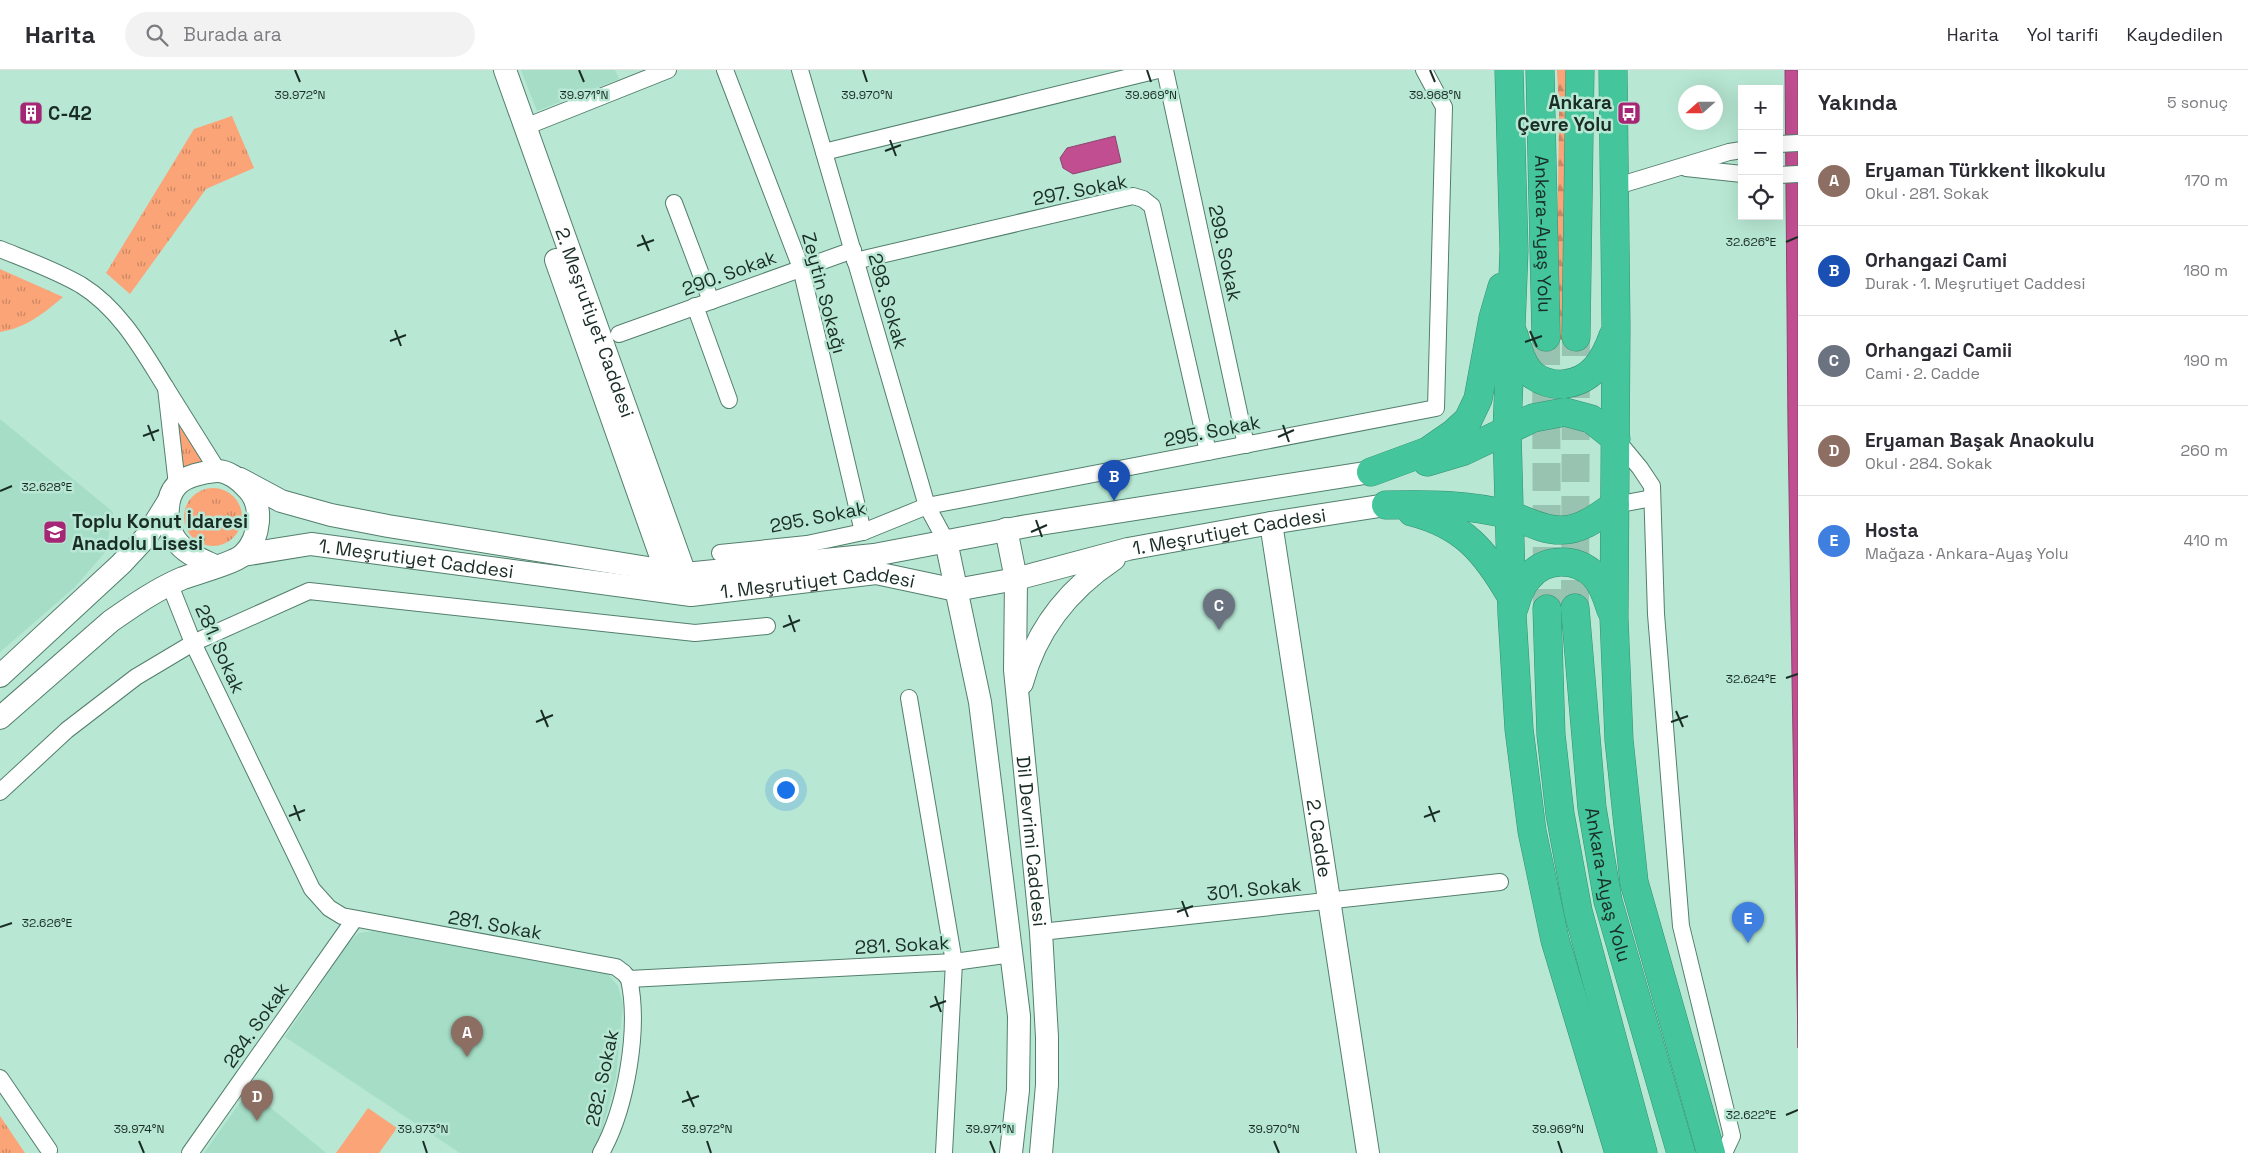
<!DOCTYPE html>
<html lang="tr">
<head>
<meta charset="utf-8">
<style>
  body { margin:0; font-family:"Space Grotesk",sans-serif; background:#f2f2f3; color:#2b2b33 }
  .controls { position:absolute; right:15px; top:15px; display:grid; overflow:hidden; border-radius:0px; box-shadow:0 5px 20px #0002 }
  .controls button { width:45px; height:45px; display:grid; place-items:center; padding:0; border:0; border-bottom:1px solid #e1e1e2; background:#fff; color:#2b2b33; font:25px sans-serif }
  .compass { position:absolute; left:1678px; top:15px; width:45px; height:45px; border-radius:50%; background:#fff; box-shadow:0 5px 20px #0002; rotate:249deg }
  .you { position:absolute; left:785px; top:719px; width:18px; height:18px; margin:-12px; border:4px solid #fff; border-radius:50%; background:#1a73e8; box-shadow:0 0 0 8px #1a73e833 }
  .badge { display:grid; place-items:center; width:32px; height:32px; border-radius:50%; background:#1a73e8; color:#fff; font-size:16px; font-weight:700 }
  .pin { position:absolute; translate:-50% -41px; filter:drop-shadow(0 1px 2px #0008) }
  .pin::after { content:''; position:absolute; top:26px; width:18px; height:15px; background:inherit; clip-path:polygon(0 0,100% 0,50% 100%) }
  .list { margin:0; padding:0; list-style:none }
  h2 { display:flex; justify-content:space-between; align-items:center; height:65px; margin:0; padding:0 20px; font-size:21px }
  h2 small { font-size:16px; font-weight:400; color:#7c7c81 }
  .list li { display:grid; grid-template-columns:32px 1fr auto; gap:15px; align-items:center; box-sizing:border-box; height:90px; padding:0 20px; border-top:1px solid #e1e1e2 }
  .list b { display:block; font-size:19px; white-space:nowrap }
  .list p { margin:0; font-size:16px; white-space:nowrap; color:#7c7c81 }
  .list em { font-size:16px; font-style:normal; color:#7c7c81 }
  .icon { flex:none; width:28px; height:28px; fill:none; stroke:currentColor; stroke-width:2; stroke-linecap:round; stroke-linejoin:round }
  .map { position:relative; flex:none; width:1798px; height:1083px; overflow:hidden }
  header { display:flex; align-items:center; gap:30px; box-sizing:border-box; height:70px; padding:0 25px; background:#fff; border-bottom:1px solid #e1e1e2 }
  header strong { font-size:24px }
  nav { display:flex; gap:28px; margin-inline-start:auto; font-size:18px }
  .search { width:350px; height:45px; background:#f2f2f3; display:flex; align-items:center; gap:12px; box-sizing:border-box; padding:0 18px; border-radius:28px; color:#7c7c81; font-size:19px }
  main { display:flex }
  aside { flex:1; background:#fff }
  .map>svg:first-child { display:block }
</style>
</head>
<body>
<header>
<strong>Harita</strong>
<div class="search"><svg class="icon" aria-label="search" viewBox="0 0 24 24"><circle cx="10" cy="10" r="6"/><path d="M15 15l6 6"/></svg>Burada ara</div>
<nav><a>Harita</a><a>Yol tarifi</a><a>Kaydedilen</a></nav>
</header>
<main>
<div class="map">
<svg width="1798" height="1083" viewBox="0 0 1798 1083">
  <defs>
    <pattern id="grass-tufts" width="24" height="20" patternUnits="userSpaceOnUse" patternTransform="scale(1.25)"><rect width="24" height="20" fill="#fba478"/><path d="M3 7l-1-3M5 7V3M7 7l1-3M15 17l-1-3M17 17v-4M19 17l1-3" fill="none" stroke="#ca8662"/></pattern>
    <pattern id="forest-firs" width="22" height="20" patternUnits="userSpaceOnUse" patternTransform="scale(1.25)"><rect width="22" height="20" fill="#fba478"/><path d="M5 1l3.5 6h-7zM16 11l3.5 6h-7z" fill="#ca8662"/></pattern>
  </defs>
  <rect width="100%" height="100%" fill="#b8e8d4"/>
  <g fill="#a5ddc6">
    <polygon points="521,0 615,0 619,9 537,41"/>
    <polygon points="0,349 113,442 106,481 75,517 0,582"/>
    <polygon points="373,861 607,903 618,916 623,935 616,1008 600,1069 592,1083 460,1083 285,967 348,873 359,863"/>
    <polygon points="249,1020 325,1082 325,1083 204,1083"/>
  </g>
  <g fill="url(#grass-tufts)">
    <polygon points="232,46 254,98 206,119 130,224 106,203 194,59"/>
    <path d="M0,199l63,28c-19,16 -37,31 -63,35z"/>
    <polygon points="176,344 205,392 182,399"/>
    <circle cx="213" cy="447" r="29"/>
    <polygon points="0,1046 25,1083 0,1083"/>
  </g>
  <polygon fill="url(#forest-firs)" points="1557,0 1567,0 1563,270 1556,269 1559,43"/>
  <polygon fill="#fba478" points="368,1038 397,1058 379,1083 336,1083"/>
  <g fill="#c04e90" stroke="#8e4470">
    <polygon points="1785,0 1798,0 1798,978 1788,358"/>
    <polygon points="1115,66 1121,92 1073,104 1063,98 1060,88 1067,78"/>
  </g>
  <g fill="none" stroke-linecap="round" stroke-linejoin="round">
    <g stroke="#98c3b1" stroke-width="28" stroke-dasharray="28 14" stroke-linecap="butt">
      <polyline points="1546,267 1547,539"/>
      <polyline points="1575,538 1576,267"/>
    </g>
    <g stroke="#537f6d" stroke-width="18">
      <g id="street">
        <polyline points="725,0 801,198 863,462"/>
        <polyline points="800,0 927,436 946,471"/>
        <polyline points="1165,0 1246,375"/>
        <polyline points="535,53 668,0"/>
        <polyline points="1779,74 1798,73"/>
        <polyline points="824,82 1158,0"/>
        <polyline points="1686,98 1742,104"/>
        <polyline points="1779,105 1798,104"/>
        <polyline points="1614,117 1729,82 1742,80"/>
        <polyline points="674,133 711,231"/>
        <path d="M0,179c27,11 55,21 81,36 39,24 62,66 85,103"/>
        <polyline points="855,191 1133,126 1143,129 1152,136 1208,382"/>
        <polyline points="695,236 729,330"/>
        <polyline points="619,264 853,180"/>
        <polyline points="1616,369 1640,398 1652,416 1656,544 1681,856 1732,1066 1724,1083"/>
        <polyline points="177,415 166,318 218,401"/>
        <polyline points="1615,435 1652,428"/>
        <polyline points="720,483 807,474 863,462 927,436 1436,338 1444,37 1424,0"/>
        <polyline points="170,515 193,573 312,819 329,838 342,846 616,897 624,903 629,909 954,892 1012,884"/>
        <polyline points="909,628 954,892 944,1083"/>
        <polyline points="0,722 67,660 136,607 193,573 309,521 695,563 767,556"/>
        <polyline points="1041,862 1500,812"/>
        <polyline points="0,1008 49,1080"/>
        <polyline points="190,1083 354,850"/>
        <path d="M601,1083c25,-44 39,-124 28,-174"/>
      </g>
    </g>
    <g stroke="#537f6d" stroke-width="24">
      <g id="secondary">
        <path id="s1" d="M505,0l180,504"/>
        <polyline points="556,190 666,501"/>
        <polyline points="240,409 281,431 331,445 388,456 685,504 874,485 1027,456 1371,402"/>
        <path id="s2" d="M1271,453l97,630"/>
        <path id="s3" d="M1006,459l10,50 -1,91 26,262 6,105v48l-6,68"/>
        <polyline points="946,471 980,632 1019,946 1018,1020 1011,1083"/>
        <path id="s4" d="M243,485l68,-11 380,51 185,-22 80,17 60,-11 112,-30 143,-26 115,-18"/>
        <polyline points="0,606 121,494 147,466 168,432"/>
        <path d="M1022,613c14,-53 47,-94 92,-124"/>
        <path d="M0,648l111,-97c23,-16 46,-32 72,-43 14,-5 51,-15 60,-23 17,-16 21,-49 5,-66 -7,-8 -20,-19 -32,-18 -12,1 -31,5 -39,14 -12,12 -12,40 -2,54 9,14 25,20 40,27"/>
      </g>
    </g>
    <g stroke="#359072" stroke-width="29">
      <g id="highway">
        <polyline points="1509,0 1514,180 1507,361 1512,544 1519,659 1532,761 1555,870 1619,1083"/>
        <path id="s5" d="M1540,0l6,267"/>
        <polyline points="1613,0 1616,256 1614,548 1619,670 1634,812 1711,1083"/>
        <path d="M1514,265c4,14 8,31 20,41 9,6 19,9 30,8 28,-3 40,-23 49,-48"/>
        <polyline points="1576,267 1580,0"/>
        <polyline points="1427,392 1464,381 1533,348 1565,342 1591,349 1616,369"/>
        <polyline points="1371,402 1428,381 1454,363 1468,350 1478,329 1493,248 1502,217"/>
        <path d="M1386,435c41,-1 83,-1 123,10 17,5 32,15 51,15 21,1 39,-14 55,-25"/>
        <path d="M1412,442c51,13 73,39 99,84"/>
        <path d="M1514,538c3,-11 7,-23 15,-31 17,-20 47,-19 65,-2 9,9 13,23 17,35"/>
        <path id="s6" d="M1575,538l17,200 16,93 73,252"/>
        <polyline points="1547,539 1551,665 1560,744 1578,841 1643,1083"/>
      </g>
    </g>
    <use href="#street" stroke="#fff" stroke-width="16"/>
    <use href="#secondary" stroke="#fff" stroke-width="22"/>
    <use href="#highway" stroke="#44c59b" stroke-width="28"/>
  </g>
  <path fill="none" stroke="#1a2d25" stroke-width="2" d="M295,0l5,12M579,0l5,12M863,0l4,12M1147,0l4,12M1430,0l5,12M890,70l6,16M885,81l16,-6M642,165l7,16M1786,172l12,-5M637,176l17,-6M395,260l6,16M1530,261l7,16M390,271l16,-6M1525,272l17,-6M148,355l6,16M1283,355l6,17M143,366l16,-6M1278,367l16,-7M0,421l12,-5M1036,450l6,17M1031,462l16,-7M789,545l6,17M783,557l17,-7M1786,608l12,-4M541,640l7,17M1676,641l7,16M536,652l17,-7M1671,652l17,-6M294,735l6,16M1429,736l6,16M289,746l16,-6M1424,747l16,-6M1182,831l6,16M1177,842l16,-6M0,857l12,-4M935,926l6,16M930,937l16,-6M687,1021l7,16M682,1032l17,-6M1786,1045l12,-5M139,1071l5,12M423,1071l4,12M707,1071l4,12M990,1071l5,12M1274,1071l5,12M1558,1071l4,12"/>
  <defs>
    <g id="building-square" transform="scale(1.25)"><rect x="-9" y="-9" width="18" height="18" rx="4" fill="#a62676" stroke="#b8e8d4"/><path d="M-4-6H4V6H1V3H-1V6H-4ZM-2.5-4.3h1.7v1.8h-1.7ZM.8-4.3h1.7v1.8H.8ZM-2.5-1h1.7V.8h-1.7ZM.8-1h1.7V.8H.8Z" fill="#fff"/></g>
    <g id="bus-square" transform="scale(1.25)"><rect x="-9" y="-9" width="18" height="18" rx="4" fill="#a62676" stroke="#b8e8d4"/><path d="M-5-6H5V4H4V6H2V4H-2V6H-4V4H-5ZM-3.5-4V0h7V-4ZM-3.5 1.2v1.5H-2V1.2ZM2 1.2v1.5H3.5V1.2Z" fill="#fff"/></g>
    <g id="school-square" transform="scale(1.25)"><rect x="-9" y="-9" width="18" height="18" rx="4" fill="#a62676" stroke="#b8e8d4"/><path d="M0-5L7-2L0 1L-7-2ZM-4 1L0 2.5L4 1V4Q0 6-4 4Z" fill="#fff"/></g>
  </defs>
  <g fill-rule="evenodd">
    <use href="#building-square" x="31" y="43"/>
    <use href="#bus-square" x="1629" y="43"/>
    <use href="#school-square" x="55" y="462"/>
  </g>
  <g text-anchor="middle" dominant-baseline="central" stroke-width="5" stroke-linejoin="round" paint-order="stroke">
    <g font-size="19" font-weight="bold" fill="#1a2d25" stroke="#b8e8d4" text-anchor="start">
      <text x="1612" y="32" text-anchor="end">Ankara<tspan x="1612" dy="22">Çevre Yolu</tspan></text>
      <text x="48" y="43">C-42</text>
      <text x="72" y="451">Toplu Konut İdaresi<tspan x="72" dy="22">Anadolu Lisesi</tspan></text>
    </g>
    <g font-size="19" fill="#1a2d25" stroke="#b8e8d4">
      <text transform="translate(1080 120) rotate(-11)">297. Sokak</text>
      <text stroke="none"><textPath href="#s5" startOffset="164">Ankara-Ayaş Yolu</textPath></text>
      <text transform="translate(1225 183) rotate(78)">299. Sokak</text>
      <text transform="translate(729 203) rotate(-20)">290. Sokak</text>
      <text transform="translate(824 223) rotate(75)">Zeytin Sokağı</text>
      <text transform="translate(888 231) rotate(74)">298. Sokak</text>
      <text stroke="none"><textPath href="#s1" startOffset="268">2. Meşrutiyet Caddesi</textPath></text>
      <text transform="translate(1212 361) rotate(-11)">295. Sokak</text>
      <text transform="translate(818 447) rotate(-11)">295. Sokak</text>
      <text stroke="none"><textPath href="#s4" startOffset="1000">1. Meşrutiyet Caddesi</textPath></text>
      <text stroke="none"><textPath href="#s4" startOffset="175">1. Meşrutiyet Caddesi</textPath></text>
      <text stroke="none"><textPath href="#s4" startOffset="580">1. Meşrutiyet Caddesi</textPath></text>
      <text transform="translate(220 579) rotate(66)">281. Sokak</text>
      <text stroke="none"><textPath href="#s2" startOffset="319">2. Cadde</textPath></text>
      <text stroke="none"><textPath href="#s3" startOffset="314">Dil Devrimi Caddesi</textPath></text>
      <text stroke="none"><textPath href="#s6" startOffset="279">Ankara-Ayaş Yolu</textPath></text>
      <text transform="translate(1254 819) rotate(-6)">301. Sokak</text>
      <text transform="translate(495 855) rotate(10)">281. Sokak</text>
      <text transform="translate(902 875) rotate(-3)">281. Sokak</text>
      <text transform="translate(256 955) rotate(-55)">284. Sokak</text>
      <text transform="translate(602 1008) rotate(-78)">282. Sokak</text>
    </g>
  </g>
  <g font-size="12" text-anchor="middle" fill="#1a2d25" stroke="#b8e8d4" stroke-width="5" stroke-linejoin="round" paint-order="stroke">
    <text x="300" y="29">39.972°N</text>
    <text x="584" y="29">39.971°N</text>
    <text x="867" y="29">39.970°N</text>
    <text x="1151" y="29">39.969°N</text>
    <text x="1435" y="29">39.968°N</text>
    <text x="1751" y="176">32.626°E</text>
    <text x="47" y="421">32.628°E</text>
    <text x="1751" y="613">32.624°E</text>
    <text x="47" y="857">32.626°E</text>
    <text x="1751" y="1049">32.622°E</text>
    <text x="139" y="1063">39.974°N</text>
    <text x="423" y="1063">39.973°N</text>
    <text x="707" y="1063">39.972°N</text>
    <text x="990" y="1063">39.971°N</text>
    <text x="1274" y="1063">39.970°N</text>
    <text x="1558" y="1063">39.969°N</text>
  </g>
</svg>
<div class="controls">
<button>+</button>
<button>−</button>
<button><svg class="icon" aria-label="locate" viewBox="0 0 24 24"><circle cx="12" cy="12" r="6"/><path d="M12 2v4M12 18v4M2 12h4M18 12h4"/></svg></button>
</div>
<svg class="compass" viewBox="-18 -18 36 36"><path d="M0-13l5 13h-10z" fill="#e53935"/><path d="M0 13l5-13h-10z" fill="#7c7c81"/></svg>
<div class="you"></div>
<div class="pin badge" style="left:467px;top:987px;background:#8d6e63">A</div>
<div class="pin badge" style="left:1114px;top:431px;background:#1a4fb4">B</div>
<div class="pin badge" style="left:1219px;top:560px;background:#6b7280">C</div>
<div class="pin badge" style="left:257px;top:1051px;background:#8d6e63">D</div>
<div class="pin badge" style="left:1748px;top:873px;background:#3f7fe0">E</div>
</div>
<aside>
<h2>Yakında<small>5 sonuç</small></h2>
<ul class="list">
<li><span class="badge" style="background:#8d6e63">A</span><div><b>Eryaman Türkkent İlkokulu</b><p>Okul · 281. Sokak</p></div><em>170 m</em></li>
<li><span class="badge" style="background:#1a4fb4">B</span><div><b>Orhangazi Cami</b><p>Durak · 1. Meşrutiyet Caddesi</p></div><em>180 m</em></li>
<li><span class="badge" style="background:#6b7280">C</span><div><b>Orhangazi Camii</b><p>Cami · 2. Cadde</p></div><em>190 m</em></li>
<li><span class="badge" style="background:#8d6e63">D</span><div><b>Eryaman Başak Anaokulu</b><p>Okul · 284. Sokak</p></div><em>260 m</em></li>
<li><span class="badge" style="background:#3f7fe0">E</span><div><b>Hosta</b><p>Mağaza · Ankara-Ayaş Yolu</p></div><em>410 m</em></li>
</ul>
</aside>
</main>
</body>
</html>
